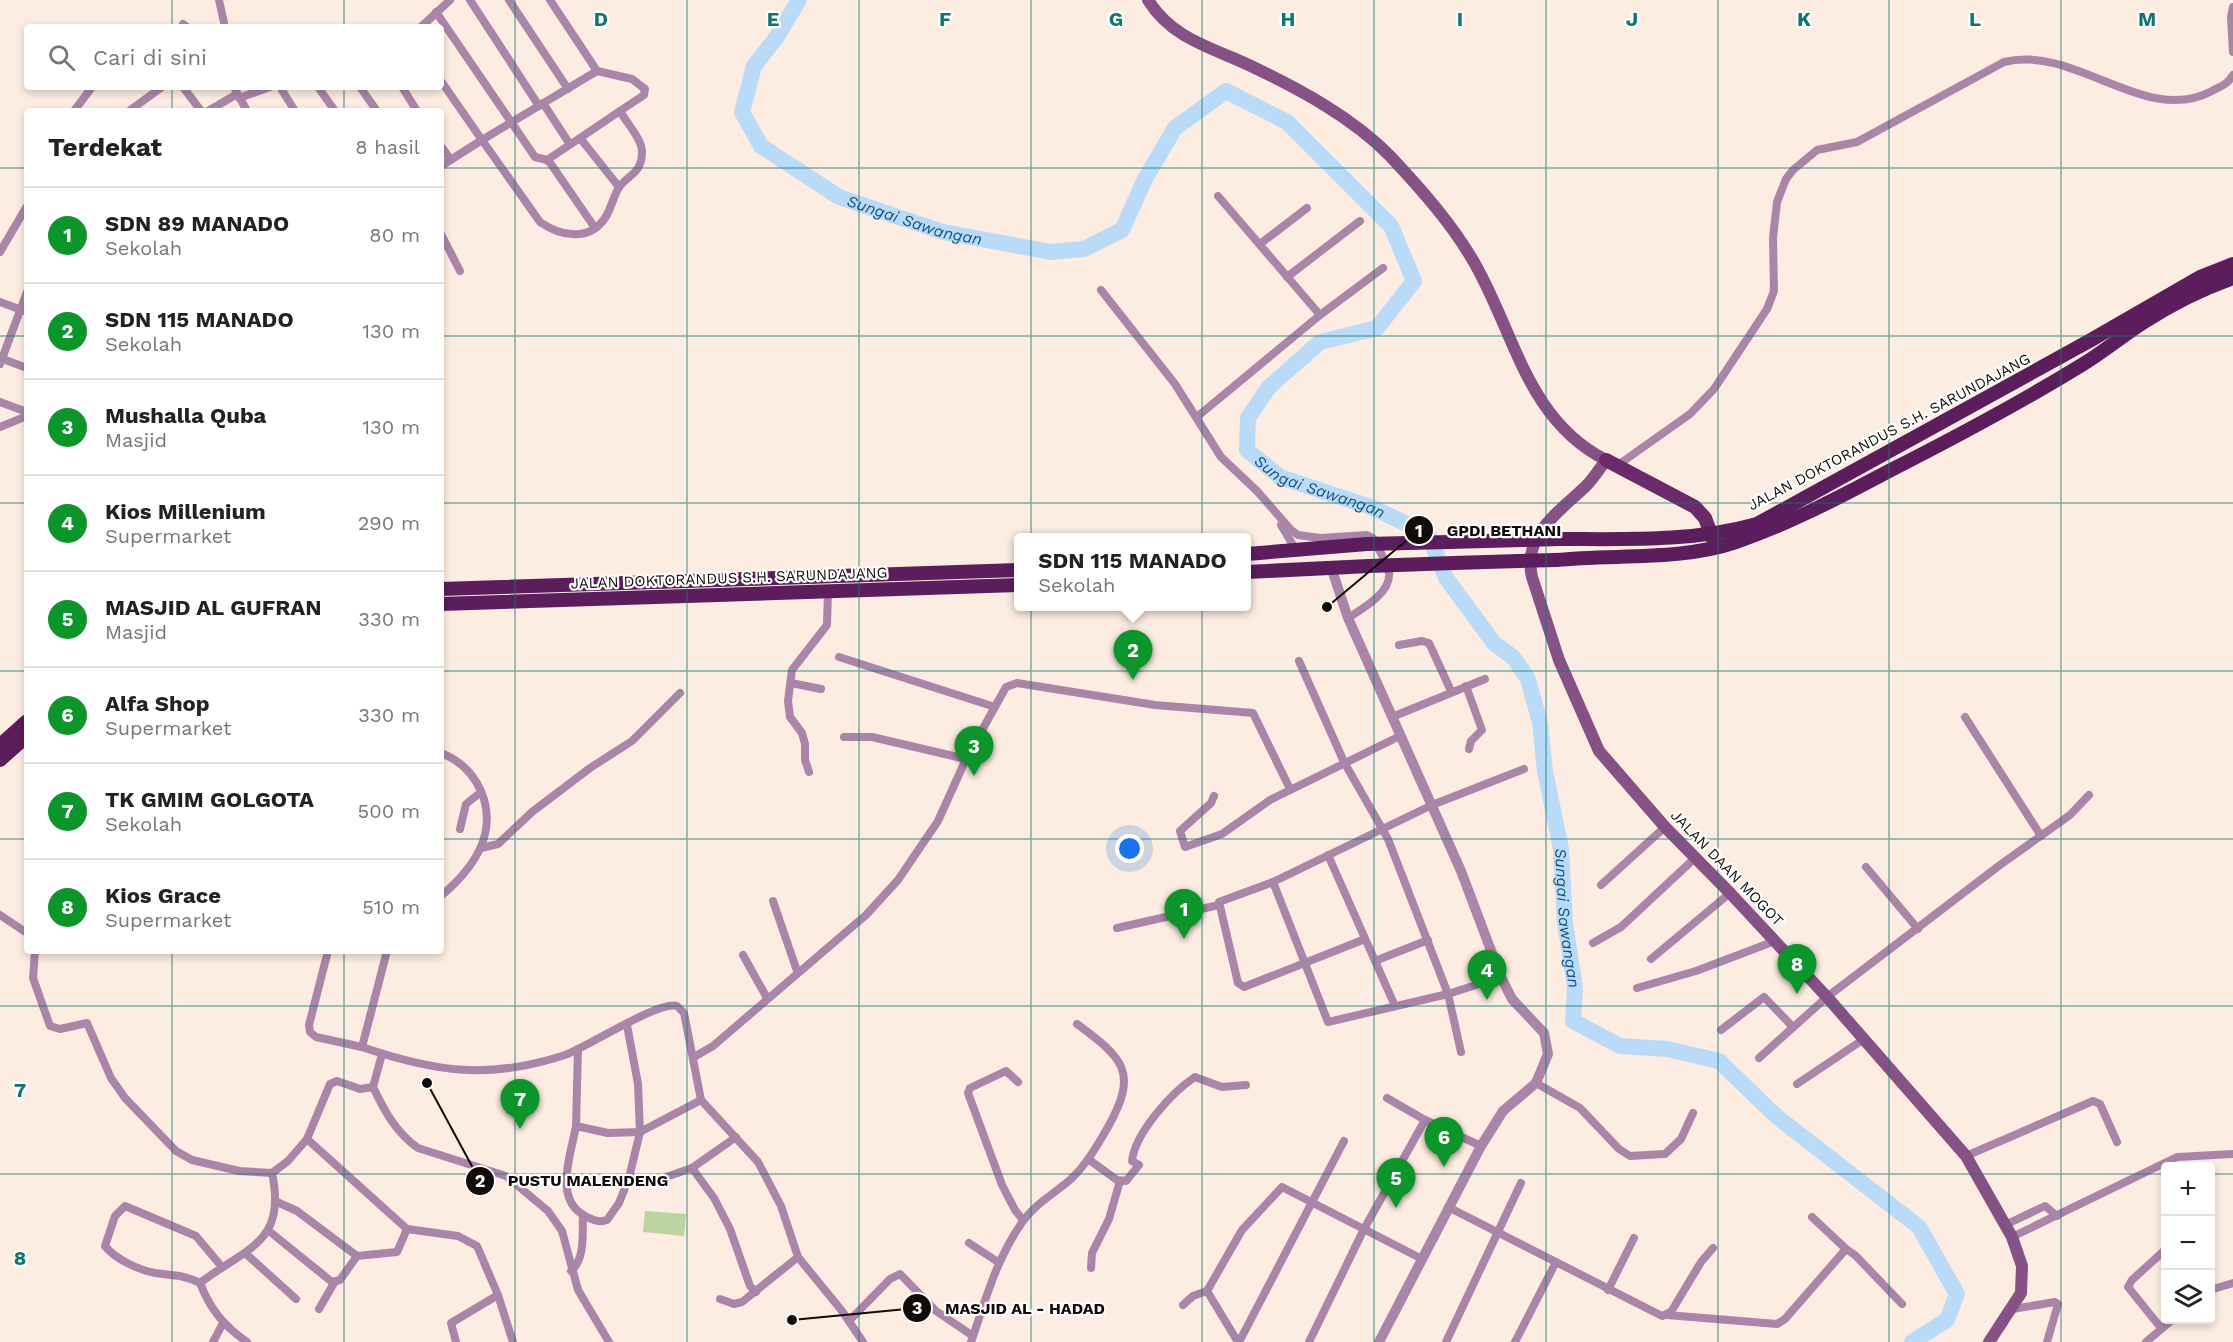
<!DOCTYPE html>
<html lang="id">
<head>
<meta charset="utf-8">
<style>
  body { margin:0; font-family:"Work Sans",sans-serif; background:#f6f6f6; color:#222 }
  .controls { position:absolute; right:18px; bottom:18px; display:grid; overflow:hidden; border-radius:6px; box-shadow:0 3px 9px #0003 }
  .controls button { width:54px; height:54px; display:grid; place-items:center; padding:0; border:0; border-bottom:2px solid #e0e0e0; background:#fff; color:#222; font:30px sans-serif }
  .you { position:absolute; left:1130px; top:849px; width:21px; height:21px; margin:-15px; border:4px solid #fff; border-radius:50%; background:#1a73e8; box-shadow:0 0 0 9px #1a73e833 }
  .badge { display:grid; place-items:center; width:39px; height:39px; border-radius:50%; background:#0c952a; color:#fff; font-size:20px; font-weight:700 }
  .pin { position:absolute; translate:-50% -50px; filter:drop-shadow(0 2px 3px #0008) }
  .pin::after { content:''; position:absolute; top:32px; width:21px; height:18px; background:inherit; clip-path:polygon(0 0,100% 0,50% 100%) }
  .popup { position:absolute; left:1014px; top:533px; width:237px; height:78px; box-sizing:border-box; display:grid; place-content:center; border-radius:6px; background:#fff; filter:drop-shadow(0 2px 4px #0005); font-size:20px; white-space:nowrap; color:#767676 }
  .popup b { font-size:22px; color:#222 }
  .popup::after { content:''; position:absolute; left:50%; top:100%; margin-left:-12px; border:12px solid transparent; border-top-color:#fff }
  .list { margin:0; padding:0; list-style:none }
  h2 { display:flex; justify-content:space-between; align-items:center; height:78px; margin:0; padding:0 24px; font-size:26px }
  h2 small { font-size:20px; font-weight:400; color:#767676 }
  .list li { display:grid; grid-template-columns:39px 1fr auto; gap:18px; align-items:center; box-sizing:border-box; height:96px; padding:0 24px; border-top:2px solid #e0e0e0 }
  .list b { display:block; font-size:22px; white-space:nowrap }
  .list p { margin:0; font-size:20px; white-space:nowrap; color:#767676 }
  .list em { font-size:20px; font-style:normal; color:#767676 }
  .icon { flex:none; width:33px; height:33px; fill:none; stroke:currentColor; stroke-width:2; stroke-linecap:round; stroke-linejoin:round }
  .map { position:relative; flex:none; width:2233px; height:1342px; overflow:hidden }
  .search { position:absolute; background:#fff; box-shadow:0 3px 9px #0003; left:24px; top:24px; width:420px; height:66px; display:flex; align-items:center; gap:15px; box-sizing:border-box; padding:0 21px; border-radius:6px; color:#767676; font-size:22px }
  .panel { position:absolute; background:#fff; box-shadow:0 3px 9px #0003; left:24px; top:108px; width:420px; height:846px; border-radius:6px }
  .map>svg:first-child { display:block }
</style>
</head>
<body>
<div class="map">
<svg width="2233" height="1342" viewBox="0 0 2233 1342">
  <rect width="100%" height="100%" fill="#fcece1"/>
  <polygon fill="#bed3a2" points="645,1211 686,1214 684,1236 643,1232"/>
  <g fill="none" stroke-linecap="round" stroke-linejoin="round">
    <path stroke="#badbf7" stroke-width="16" id="s1" d="M799,0l-23,38 -22,28 -12,46 19,34 78,51 104,35 108,20 33,-3 38,-19 23,-51 30,-51 51,-37 61,31 104,104 23,55 -37,47 -57,14 -51,45 -21,31 -1,32 33,27 91,30 57,27 18,44 48,65 20,15 14,21 12,44 5,48 16,78 4,74 10,65 -2,33 47,25 47,3 52,12 57,55 143,111 38,67 -10,26 -35,22"/>
    <g stroke="#aa85a8" stroke-width="8">
      <polyline points="219,0 225,27"/>
      <polyline points="470,0 539,106"/>
      <polyline points="509,0 568,89"/>
      <polyline points="550,0 597,71"/>
      <polyline points="2233,7 2231,17 2233,52"/>
      <polyline points="436,12 535,157 547,160 551,164 595,228"/>
      <polyline points="183,24 187,27"/>
      <polyline points="421,27 450,0"/>
      <path d="M597,71l35,8 13,10 -1,6 -24,16c6,11 22,28 22,41 0,23 -16,23 -24,37 -5,9 -7,20 -13,29 -16,24 -45,18 -65,4l-58,-82z"/>
      <polyline points="441,81 482,140 441,166"/>
      <polyline points="183,87 201,111"/>
      <polyline points="234,87 247,111"/>
      <polyline points="280,87 295,111"/>
      <polyline points="318,87 335,111"/>
      <polyline points="360,87 377,111"/>
      <polyline points="402,87 417,111"/>
      <polyline points="239,98 270,87"/>
      <polyline points="543,103 569,143"/>
      <polyline points="74,111 92,87"/>
      <polyline points="129,111 162,87"/>
      <polyline points="208,111 237,94"/>
      <polyline points="580,138 620,111"/>
      <polyline points="441,146 451,160"/>
      <polyline points="547,160 580,138 619,187"/>
      <polyline points="441,234 460,271"/>
      <polyline points="1260,244 1307,208"/>
      <polyline points="0,252 27,206"/>
      <polyline points="1287,277 1360,221"/>
      <path d="M1101,290l74,94 46,73 36,34 34,39 7,5 22,3 47,-3 6,3c5,10 14,24 16,35 2,20 -27,36 -41,45"/>
      <polyline points="0,302 27,312"/>
      <polyline points="1320,315 1383,268"/>
      <polyline points="0,358 27,368"/>
      <polyline points="0,364 27,292"/>
      <polyline points="0,402 27,412"/>
      <polyline points="1198,416 1320,315 1218,196"/>
      <polyline points="0,427 27,416"/>
      <path d="M1618,465l72,-51 24,-25 53,-80 7,-18 -1,-53 4,-36 9,-23 7,-9 24,-20 40,-8 147,-80c72,-18 141,65 208,29 9,-5 15,-6 21,-16"/>
      <polyline points="1281,525 1296,550"/>
      <polyline points="1399,645 1422,641 1429,643 1451,691"/>
      <polyline points="839,657 995,707"/>
      <polyline points="1299,661 1344,762 1388,839 1448,994 1461,1052"/>
      <polyline points="791,683 821,689"/>
      <polyline points="1466,686 1482,730 1471,741 1469,749"/>
      <polyline points="1392,717 1485,679"/>
      <polyline points="1965,717 2041,836"/>
      <polyline points="844,737 872,737 966,759"/>
      <path d="M441,753c18,7 32,20 40,38 18,43 -8,78 -40,105"/>
      <polyline points="809,772 805,760 805,744 802,733 790,717 788,701 792,670 827,625 828,590"/>
      <polyline points="1214,796 1211,803 1180,831 1185,847 1222,834 1270,800 1400,736"/>
      <polyline points="460,829 466,804 481,792"/>
      <polyline points="481,848 498,844 532,812 590,768 632,741 680,693"/>
      <polyline points="1328,855 1395,1006"/>
      <polyline points="1866,867 1918,929"/>
      <polyline points="1273,882 1328,1022 1448,994 1501,977"/>
      <polyline points="1601,885 1665,827"/>
      <polyline points="773,901 797,971"/>
      <polyline points="0,915 27,933"/>
      <polyline points="1117,928 1219,905"/>
      <polyline points="1365,939 1244,987 1238,983 1219,902 1273,882 1432,805 1524,769"/>
      <polyline points="1593,943 1621,927 1695,858"/>
      <polyline points="35,951 33,978 50,1026 60,1029 87,1023 111,1078 125,1098 176,1151 192,1160 239,1171 272,1173 288,1161 307,1139 330,1084 337,1081 360,1089 373,1087"/>
      <polyline points="328,951 309,1025 310,1032 316,1037 362,1047"/>
      <path d="M387,951l-25,96c73,25 127,33 203,8 23,-8 94,-55 112,-49l7,7 17,87 57,62 23,44 17,51 44,54 21,31"/>
      <polyline points="743,955 767,998"/>
      <polyline points="1651,959 1730,893"/>
      <polyline points="1375,961 1428,940"/>
      <polyline points="1637,988 1696,971 1775,941"/>
      <polyline points="1721,1030 1764,997 1793,1027"/>
      <polyline points="578,1049 576,1126 608,1133 640,1132 638,1084 627,1025"/>
      <path d="M382,1054l-9,33c11,23 23,46 45,61l88,28 42,35 14,20 16,59 31,52"/>
      <polyline points="694,1057 713,1046 866,915 898,880 938,821 966,759 1006,687 1017,683 1155,705 1253,713 1290,789"/>
      <polyline points="1759,1058 1827,997 2000,865 2070,815 2089,795"/>
      <polyline points="1018,1082 1006,1071 970,1088 968,1093 1002,1185 1015,1210 1023,1220"/>
      <polyline points="1536,1083 1580,1108 1619,1149 1630,1156 1665,1154 1681,1139 1693,1113"/>
      <polyline points="1797,1084 1864,1039"/>
      <polyline points="1387,1098 1425,1120"/>
      <path d="M576,1126c-5,29 -23,73 9,90 8,4 14,7 22,4l12,-17 10,-25"/>
      <polyline points="736,1137 692,1168 714,1198 730,1229 750,1286 756,1292"/>
      <polyline points="307,1139 407,1229 458,1236 477,1246 498,1295 513,1342"/>
      <polyline points="1966,1156 2093,1101 2100,1104 2117,1142"/>
      <path d="M1088,1159l29,21 9,1 13,-16 -7,-4c3,-28 40,-69 63,-84l27,10 24,-2"/>
      <polyline points="692,1168 660,1179 629,1178 640,1132 701,1100"/>
      <polyline points="277,1202 297,1211 357,1256 397,1252 407,1229"/>
      <polyline points="1448,1207 1662,1316 1671,1312 1701,1262 1713,1248"/>
      <polyline points="1812,1217 1846,1249"/>
      <polyline points="2005,1225 2045,1206 2057,1216"/>
      <polyline points="269,1231 332,1282 340,1280 357,1256"/>
      <polyline points="2012,1237 2177,1157 2233,1154"/>
      <polyline points="969,1243 998,1262"/>
      <polyline points="245,1253 296,1299"/>
      <path d="M222,1267l-26,-31 -71,-30 -10,10 -10,30c10,13 34,24 50,27 19,3 27,1 45,10 47,-36 87,-40 72,-110"/>
      <polyline points="1091,1268 1092,1253 1109,1219 1120,1181"/>
      <path d="M571,1271c15,-13 11,-39 12,-56"/>
      <path d="M200,1283c10,26 24,43 47,59"/>
      <polyline points="1608,1290 1634,1238"/>
      <polyline points="2210,1290 2233,1283"/>
      <polyline points="1207,1291 1242,1230 1282,1187 1422,1259"/>
      <polyline points="1207,1291 1238,1342"/>
      <polyline points="720,1299 734,1304 742,1302 798,1257"/>
      <polyline points="1183,1305 1193,1296 1207,1291"/>
      <polyline points="319,1309 334,1283"/>
      <polyline points="2013,1309 2055,1302 2058,1304 2047,1342"/>
      <polyline points="1667,1315 1777,1324 1785,1319 1846,1249 1855,1255 1902,1304"/>
      <polyline points="849,1321 890,1279 900,1274 936,1311 973,1336"/>
      <polyline points="2161,1328 2128,1287 2132,1280 2166,1249"/>
      <polyline points="213,1342 223,1323"/>
      <polyline points="456,1342 451,1323 498,1295"/>
      <path d="M971,1342c15,-43 25,-83 52,-121 12,-17 32,-28 48,-42 15,-14 26,-33 37,-52 31,-55 15,-69 -31,-103"/>
      <polyline points="1239,1342 1344,1141"/>
      <polyline points="1309,1342 1364,1229 1425,1120 1481,1146"/>
      <polyline points="1446,1342 1521,1183"/>
      <polyline points="1515,1342 1556,1262"/>
      <polyline points="2146,1342 2172,1320"/>
    </g>
    <polyline stroke="#aa85a8" stroke-width="10" points="1331,567 1348,618 1461,871 1501,977 1512,999 1544,1033 1548,1054 1536,1083 1503,1111 1481,1146 1379,1342"/>
    <path stroke="#865184" stroke-width="12" d="M1148,0c25,40 66,48 105,67 48,23 100,51 137,89 31,33 63,69 85,108 40,70 52,156 131,196 -6,8 -12,18 -20,26 -27,26 -64,49 -54,91l27,83 40,91 66,76 65,66 97,104 139,159 46,81 10,29 -1,27 -32,49"/>
    <polyline stroke="#6b2a6a" stroke-width="14" points="1606,460 1695,507 1705,518 1714,542"/>
    <g stroke="#5c1d5c" stroke-width="14">
      <path d="M1560,539c66,0 133,3 197,-15l334,-184 109,-63 33,-13"/>
      <polyline points="1449,542 1523,540"/>
      <polyline points="1247,554 1367,544"/>
      <path d="M1556,560c59,-6 124,1 180,-18 53,-18 104,-45 153,-71 65,-33 129,-67 191,-105 22,-13 42,-30 64,-44 28,-18 58,-33 89,-44"/>
      <polyline points="1454,563 1519,561"/>
      <polyline points="1247,572 1369,566"/>
      <polyline points="441,589 1019,570"/>
      <polyline points="441,604 1019,585"/>
      <polyline points="0,745 27,721"/>
      <polyline points="0,760 27,736"/>
    </g>
    <g stroke="#5c1d5c" stroke-width="14">
      <polyline points="1523,540 1560,539"/>
      <polyline points="1367,544 1449,542"/>
      <polyline points="1519,561 1556,560"/>
      <polyline points="1369,566 1454,563"/>
    </g>
  </g>
  <path fill="none" stroke="#0f766e" stroke-width="1.5" stroke-opacity="0.55" d="M172,0v27M344,0v27M515,0v1342M687,0v1342M859,0v1342M1031,0v1342M1202,0v1342M1374,0v1342M1546,0v1342M1718,0v1342M1889,0v1342M2061,0v1342M172,87v24M344,87v24M0,168h27M441,168h1792M0,336h27M441,336h1792M0,503h27M441,503h1792M0,671h27M441,671h1792M0,839h27M441,839h1792M172,951v391M344,951v391M0,1006h2233M0,1174h2166M2210,1174h23"/>
  <g text-anchor="middle" dominant-baseline="central" stroke-width="4.5" stroke-linejoin="round" paint-order="stroke">
    <g font-size="15" fill="#110c09" stroke="#fff">
      <text transform="translate(1889 432) rotate(-28)">JALAN DOKTORANDUS S.H. SARUNDAJANG</text>
      <text transform="translate(729 578) rotate(-2)">JALAN DOKTORANDUS S.H. SARUNDAJANG</text>
      <text transform="translate(1727 868) rotate(46)">JALAN DAAN MOGOT</text>
    </g>
    <g font-size="16" font-style="italic" fill="#14527d" stroke="#fff">
      <text stroke="none"><textPath href="#s1" startOffset="339">Sungai Sawangan</textPath></text>
      <text stroke="none"><textPath href="#s1" startOffset="1347">Sungai Sawangan</textPath></text>
      <text stroke="none"><textPath href="#s1" startOffset="1887">Sungai Sawangan</textPath></text>
    </g>
  </g>
  <g font-size="20" text-anchor="middle" font-weight="bold" fill="#0f766e" stroke="#fff" stroke-width="4.5" stroke-linejoin="round" paint-order="stroke">
    <text x="601" y="26">D</text>
    <text x="773" y="26">E</text>
    <text x="945" y="26">F</text>
    <text x="1116" y="26">G</text>
    <text x="1288" y="26">H</text>
    <text x="1460" y="26">I</text>
    <text x="1632" y="26">J</text>
    <text x="1804" y="26">K</text>
    <text x="1975" y="26">L</text>
    <text x="2147" y="26">M</text>
    <text x="20" y="1097">7</text>
    <text x="20" y="1265">8</text>
  </g>
  <path fill="none" stroke="#110c09" stroke-width="2" d="M1327 607L1419 530M427 1083L480 1181M792 1320L917 1308"/>
  <g fill="#110c09" stroke="#fff" stroke-width="2">
    <circle cx="1327" cy="607" r="6"/>
    <circle cx="427" cy="1083" r="6"/>
    <circle cx="792" cy="1320" r="6"/>
    <circle cx="1419" cy="530" r="15"/>
    <circle cx="480" cy="1181" r="15"/>
    <circle cx="917" cy="1308" r="15"/>
  </g>
  <g font-size="18" text-anchor="middle" font-weight="bold" fill="#fff">
    <text x="1419" y="537">1</text>
    <text x="480" y="1187">2</text>
    <text x="917" y="1314">3</text>
  </g>
  <g font-size="16" text-anchor="middle" font-weight="bold" fill="#110c09" stroke="#fff" stroke-width="4.5" stroke-linejoin="round" paint-order="stroke">
    <text x="1504" y="536">GPDI BETHANI</text>
    <text x="588" y="1186">PUSTU MALENDENG</text>
    <text x="1025" y="1314">MASJID AL - HADAD</text>
  </g>
</svg>
<div class="controls">
<button>+</button>
<button>−</button>
<button><svg class="icon" aria-label="layers" viewBox="0 0 24 24"><path d="M12 4l9 5-9 5-9-5zM3 14l9 5 9-5"/></svg></button>
</div>
<div class="you"></div>
<div class="pin badge" style="left:1184px;top:939px">1</div>
<div class="pin badge" style="left:1133px;top:680px">2</div>
<div class="popup"><b>SDN 115 MANADO</b>Sekolah</div>
<div class="pin badge" style="left:974px;top:776px">3</div>
<div class="pin badge" style="left:1487px;top:1000px">4</div>
<div class="pin badge" style="left:1396px;top:1208px">5</div>
<div class="pin badge" style="left:1444px;top:1167px">6</div>
<div class="pin badge" style="left:520px;top:1129px">7</div>
<div class="pin badge" style="left:1797px;top:994px">8</div>
<div class="search"><svg class="icon" aria-label="search" viewBox="0 0 24 24"><circle cx="10" cy="10" r="6"/><path d="M15 15l6 6"/></svg>Cari di sini</div>
<section class="panel">
<h2>Terdekat<small>8 hasil</small></h2>
<ul class="list">
<li><span class="badge">1</span><div><b>SDN 89 MANADO</b><p>Sekolah</p></div><em>80 m</em></li>
<li><span class="badge">2</span><div><b>SDN 115 MANADO</b><p>Sekolah</p></div><em>130 m</em></li>
<li><span class="badge">3</span><div><b>Mushalla Quba</b><p>Masjid</p></div><em>130 m</em></li>
<li><span class="badge">4</span><div><b>Kios Millenium</b><p>Supermarket</p></div><em>290 m</em></li>
<li><span class="badge">5</span><div><b>MASJID AL GUFRAN</b><p>Masjid</p></div><em>330 m</em></li>
<li><span class="badge">6</span><div><b>Alfa Shop</b><p>Supermarket</p></div><em>330 m</em></li>
<li><span class="badge">7</span><div><b>TK GMIM GOLGOTA</b><p>Sekolah</p></div><em>500 m</em></li>
<li><span class="badge">8</span><div><b>Kios Grace</b><p>Supermarket</p></div><em>510 m</em></li>
</ul>
</section>
</div>
</body>
</html>
